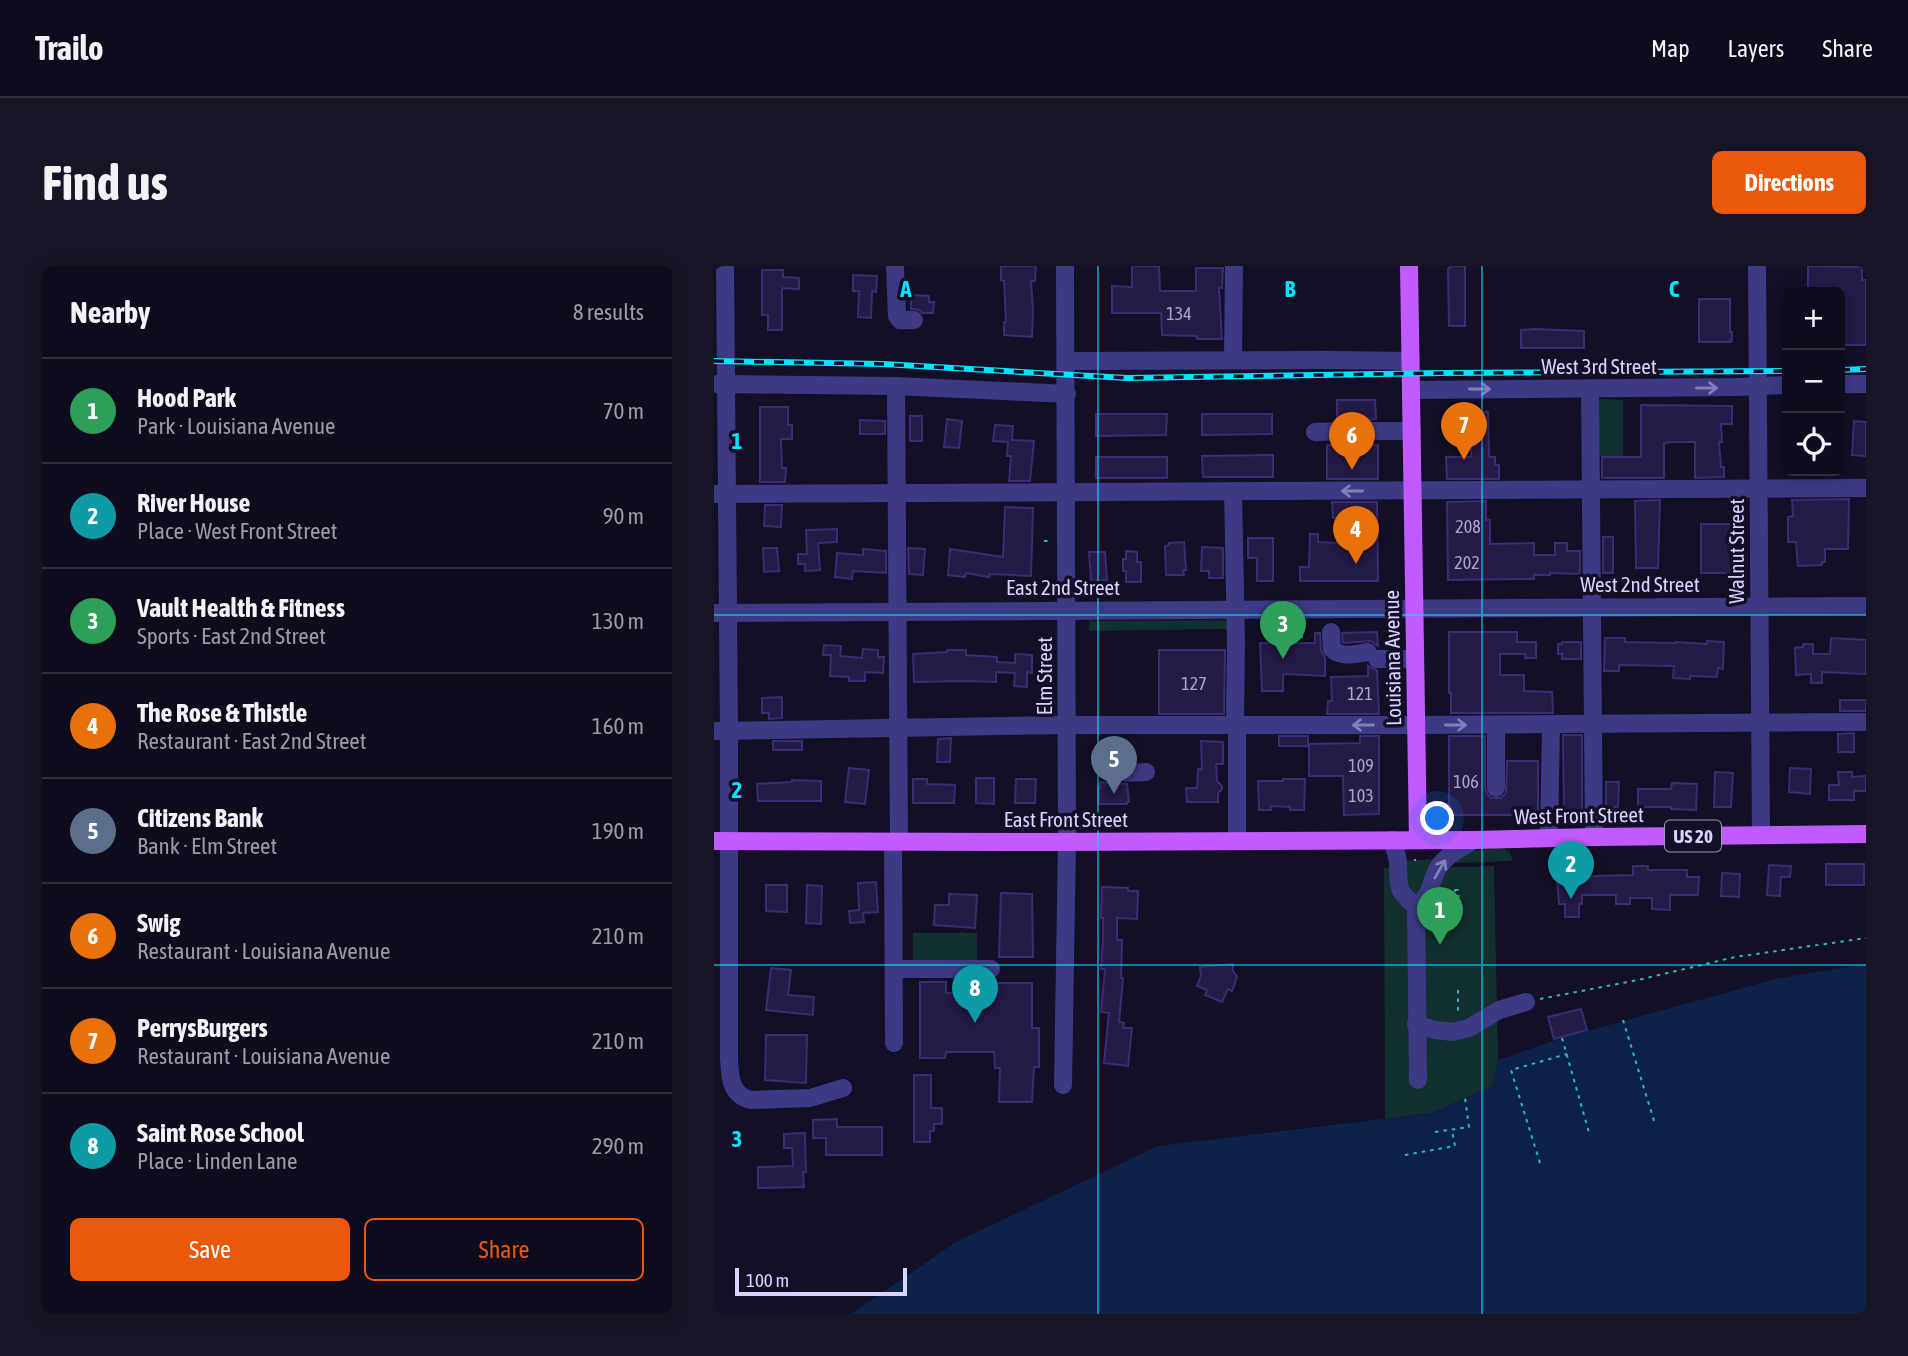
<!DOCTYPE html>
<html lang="en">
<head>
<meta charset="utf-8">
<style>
  body { margin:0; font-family:"Asap Condensed",sans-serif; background:#171425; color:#f1f3f6 }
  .controls { position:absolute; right:21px; top:21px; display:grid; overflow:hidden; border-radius:10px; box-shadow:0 4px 18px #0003 }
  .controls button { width:63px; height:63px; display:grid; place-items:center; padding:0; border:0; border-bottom:2px solid #2e2b3b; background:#0e0b1c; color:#f1f3f6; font:35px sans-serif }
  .scale { position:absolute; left:21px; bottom:18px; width:172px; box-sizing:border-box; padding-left:7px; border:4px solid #d9d4ff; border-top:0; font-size:19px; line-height:24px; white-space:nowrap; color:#d9d4ff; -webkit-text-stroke:5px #130f26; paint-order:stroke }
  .you { position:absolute; left:724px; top:553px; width:24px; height:24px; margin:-18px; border:5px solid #fff; border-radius:50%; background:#1a73e8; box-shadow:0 0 0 10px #1a73e833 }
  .badge { display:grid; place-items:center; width:46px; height:46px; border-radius:50%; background:#ea580c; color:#fff; font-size:23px; font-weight:700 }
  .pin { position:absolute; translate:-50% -58px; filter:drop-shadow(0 2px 4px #0008) }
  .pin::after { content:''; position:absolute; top:37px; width:24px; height:21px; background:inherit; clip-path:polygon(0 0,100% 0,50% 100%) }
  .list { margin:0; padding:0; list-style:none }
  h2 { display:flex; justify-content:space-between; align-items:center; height:91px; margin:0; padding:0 28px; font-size:30px }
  h2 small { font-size:23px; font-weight:400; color:#9b9ba3 }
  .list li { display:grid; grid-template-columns:46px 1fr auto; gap:21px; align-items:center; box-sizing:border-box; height:105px; padding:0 28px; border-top:2px solid #2e2b3b }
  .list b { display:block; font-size:26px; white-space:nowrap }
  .list p { margin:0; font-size:23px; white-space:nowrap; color:#9b9ba3 }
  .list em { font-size:23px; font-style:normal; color:#9b9ba3 }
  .actions { display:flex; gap:14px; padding:21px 28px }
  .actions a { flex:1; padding:16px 0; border:2px solid #ea580c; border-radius:10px; text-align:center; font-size:24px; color:#ea580c }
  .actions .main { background:#ea580c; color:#fff }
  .icon { flex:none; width:38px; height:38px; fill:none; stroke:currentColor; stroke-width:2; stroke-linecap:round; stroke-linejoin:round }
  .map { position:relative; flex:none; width:1152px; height:1048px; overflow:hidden; border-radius:10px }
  header { display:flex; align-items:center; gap:42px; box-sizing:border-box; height:98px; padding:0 35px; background:#0e0b1c; border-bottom:2px solid #2e2b3b }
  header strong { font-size:33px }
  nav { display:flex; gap:38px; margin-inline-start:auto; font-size:24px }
  .intro { display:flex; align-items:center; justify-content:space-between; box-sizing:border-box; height:168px; padding:0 42px }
  h1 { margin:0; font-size:49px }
  .button { padding:18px 32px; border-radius:10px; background:#ea580c; color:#fff; font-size:24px; font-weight:700 }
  main { display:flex; gap:42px; padding:0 42px }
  aside { flex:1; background:#0e0b1c; border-radius:10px; box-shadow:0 4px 18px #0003 }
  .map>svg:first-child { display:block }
</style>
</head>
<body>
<header>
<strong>Trailo</strong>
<nav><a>Map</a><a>Layers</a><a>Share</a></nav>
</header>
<div class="intro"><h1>Find us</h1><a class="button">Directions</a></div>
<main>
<aside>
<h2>Nearby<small>8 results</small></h2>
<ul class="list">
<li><span class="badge" style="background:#2e9e5b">1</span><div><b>Hood Park</b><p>Park · Louisiana Avenue</p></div><em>70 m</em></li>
<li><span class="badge" style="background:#0f9aa8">2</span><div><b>River House</b><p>Place · West Front Street</p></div><em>90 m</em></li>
<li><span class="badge" style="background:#2e9e5b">3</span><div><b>Vault Health &amp; Fitness</b><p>Sports · East 2nd Street</p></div><em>130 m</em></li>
<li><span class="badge" style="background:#e8710a">4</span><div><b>The Rose &amp; Thistle</b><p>Restaurant · East 2nd Street</p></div><em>160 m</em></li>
<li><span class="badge" style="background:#5c6f8a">5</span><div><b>Citizens Bank</b><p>Bank · Elm Street</p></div><em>190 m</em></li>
<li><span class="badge" style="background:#e8710a">6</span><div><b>Swig</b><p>Restaurant · Louisiana Avenue</p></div><em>210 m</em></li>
<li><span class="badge" style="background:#e8710a">7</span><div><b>PerrysBurgers</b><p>Restaurant · Louisiana Avenue</p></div><em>210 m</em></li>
<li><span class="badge" style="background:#0f9aa8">8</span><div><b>Saint Rose School</b><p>Place · Linden Lane</p></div><em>290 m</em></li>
</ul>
<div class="actions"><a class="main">Save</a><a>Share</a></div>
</aside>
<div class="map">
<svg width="1152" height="1048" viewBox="0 0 1152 1048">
  <rect width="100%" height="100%" fill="#130f26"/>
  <g fill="#12302f">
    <polygon points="883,133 909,134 909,191 884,190"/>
    <polygon points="376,350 377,355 511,354 513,356 513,363 375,365"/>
    <polygon points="787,582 795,585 799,595 743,597 738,591 755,585"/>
    <polygon points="720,593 726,593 738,601 780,600 784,794 779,820 718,847 671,853 670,602 688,601 688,595"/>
    <polygon points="199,667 263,667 263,695 199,694"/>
  </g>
  <polygon fill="#0c2248" points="1152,698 1152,1048 137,1048 242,976 444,880 718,847 779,820 784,794 848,772 1065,712"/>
  <g fill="#241b47" stroke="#3b2d73" stroke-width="2">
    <polygon points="287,0 322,0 321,15 317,15 319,44 318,71 290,69 290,56 292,56 290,15 287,14"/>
    <polygon points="418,0 445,0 446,25 482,25 482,2 509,2 508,22 505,22 508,73 483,73 483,70 448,69 447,47 398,47 398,20 418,21"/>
    <polygon points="737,0 751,0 751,60 735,60 734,3"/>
    <polygon points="1094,0 1148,1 1148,14 1152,14 1152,79 1126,79 1126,26 1094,26"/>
    <polygon points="48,4 69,4 69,11 85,12 85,23 69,22 68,24 68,64 54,64 54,49 48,49"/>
    <polygon points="139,9 163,10 162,26 158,25 157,52 144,51 145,25 139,25"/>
    <polygon points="197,29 215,30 215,36 220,36 219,47 208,47 205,44 197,43"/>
    <polygon points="985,33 1016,33 1016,66 1018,66 1018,74 1016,74 1017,76 985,76"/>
    <polygon points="820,63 870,65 870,82 807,82 807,64"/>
    <polygon points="623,134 661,134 662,153 649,155 646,157 638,154 623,154"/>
    <polygon points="927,139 1018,140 1018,158 1007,158 1008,176 1005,176 1007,201 1010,201 1010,211 981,212 981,176 959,176 950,177 950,212 888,212 888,191 927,191"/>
    <polygon points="46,141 74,141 74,159 78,159 78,173 67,173 68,202 72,202 71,216 46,216"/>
    <polygon points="774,146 775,191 781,191 781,199 785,199 785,213 733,213 732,191 757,191 757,147"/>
    <polygon points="382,148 453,148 452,169 382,170"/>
    <polygon points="488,148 558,148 558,168 488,169"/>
    <rect x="196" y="150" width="12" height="25"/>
    <polygon points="233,153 248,155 245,182 230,181"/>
    <polygon points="146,154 171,155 171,168 146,168"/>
    <polygon points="1140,155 1152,156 1152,190 1138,189"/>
    <polygon points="281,159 299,160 298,174 320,175 316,215 295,215 297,190 293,190 294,176 279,175"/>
    <polygon points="646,173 654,176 654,179 664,179 664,213 613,213 613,179 639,179 639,176"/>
    <polygon points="559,189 559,211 489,211 488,190"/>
    <rect x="382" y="191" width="71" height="21"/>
    <polygon points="1135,233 1134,283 1111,283 1111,296 1108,296 1108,299 1084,300 1082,276 1074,276 1074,251 1079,250 1078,234"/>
    <polygon points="946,234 944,302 922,302 921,235"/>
    <polygon points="772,235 772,254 776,254 776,278 820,277 820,289 841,289 841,277 853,277 853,285 866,285 866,308 836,307 836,309 820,309 820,313 734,314 733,236"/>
    <polygon points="618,236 663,236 664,315 586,315 586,301 595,301 596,268 604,268 604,276 623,277 623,252 619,252"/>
    <polygon points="51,239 68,239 67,261 50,260"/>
    <polygon points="291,241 319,242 317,310 276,308 275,311 252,307 251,311 234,309 236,283 289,291"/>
    <polygon points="987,258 1021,258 1021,302 1016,302 1016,307 987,307"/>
    <polygon points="123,263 123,276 104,277 106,304 91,305 91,298 84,298 84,288 93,288 92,264"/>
    <rect x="889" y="271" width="10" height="36"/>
    <polygon points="534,272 559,272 559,315 543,315 543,292 534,292"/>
    <polygon points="470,276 472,304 469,304 470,309 452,309 451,280 455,279 455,277"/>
    <polygon points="488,281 509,282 509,312 495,312 495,305 487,305"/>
    <polygon points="49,282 63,282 65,305 50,306"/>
    <polygon points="194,282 211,283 209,309 195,308"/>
    <polygon points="149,283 172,285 172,307 139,305 138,313 121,311 123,287 149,289"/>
    <polygon points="412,285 423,286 423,296 427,296 427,316 412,316 412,305 409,305 409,293 412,293"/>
    <polygon points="375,286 391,286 393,314 377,315"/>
    <polygon points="663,366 664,380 657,375 629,377 628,367"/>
    <polygon points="735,366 803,366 803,376 822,376 822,392 811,392 811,388 786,388 786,409 810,409 810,425 838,426 839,447 737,447 737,427 735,427"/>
    <polygon points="601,367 606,367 607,384 611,392 611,410 571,408 569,409 569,425 548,425 546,377 601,377"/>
    <polygon points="891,372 911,372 911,376 962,377 962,376 993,378 993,375 1010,376 1009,403 1004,402 1003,411 976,410 976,413 959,412 960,400 905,399 905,405 890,405"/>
    <polygon points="1117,372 1152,374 1152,408 1108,406 1108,417 1097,417 1097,408 1082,409 1081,382 1089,381 1089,378 1099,378 1099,388 1116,388"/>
    <polygon points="848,376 867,376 867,393 848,393 848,388 844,388 844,378 848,378"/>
    <polygon points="110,379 127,380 126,390 148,392 149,383 164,384 164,391 170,391 169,407 151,406 151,415 135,415 135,411 116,410 117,389 109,389"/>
    <polygon points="233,384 252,384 252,389 283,391 283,396 301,397 301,388 318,389 318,407 313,406 313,421 300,420 301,407 282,406 282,416 252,415 200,416 199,388 233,386"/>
    <polygon points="445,384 511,384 510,448 445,448"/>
    <polygon points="654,400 663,404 665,448 613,448 614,435 618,435 617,411 654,410"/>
    <polygon points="68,431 68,452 55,453 55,447 48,447 48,432"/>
    <rect x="1126" y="434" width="26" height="11"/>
    <polygon points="1140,467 1140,486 1124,486 1124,468"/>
    <polygon points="849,469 868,469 868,547 850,547"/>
    <rect x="565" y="470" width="29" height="10"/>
    <polygon points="646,470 665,470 665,548 630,549 629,510 595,510 595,478 646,477"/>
    <polygon points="735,470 771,470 771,522 773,528 777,532 787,532 792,527 793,495 824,495 824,547 799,548 799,549 735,549"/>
    <polygon points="237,472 236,496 223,496 224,473"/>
    <rect x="59" y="475" width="29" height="9"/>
    <polygon points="487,475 509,476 509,498 502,498 503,515 508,520 508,523 504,527 504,536 473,536 472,522 483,522 484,503 488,503"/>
    <polygon points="135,502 155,504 151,538 131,536"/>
    <polygon points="1076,502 1097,503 1096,528 1075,526"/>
    <polygon points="1001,506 1019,507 1017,541 1000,541"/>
    <polygon points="1124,506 1138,506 1138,511 1152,510 1152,525 1140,525 1140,534 1115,534 1115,519 1125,519"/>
    <polygon points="262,512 280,512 280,538 262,537"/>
    <polygon points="199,513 213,513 213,518 241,519 240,537 199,537"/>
    <polygon points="302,513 322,513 321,537 301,537"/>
    <polygon points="569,513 591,513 590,544 576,544 576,541 557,540 557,544 545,544 544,515 569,515"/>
    <polygon points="78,514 107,515 107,535 44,535 43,518 78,516"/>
    <polygon points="386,516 413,518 415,536 413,536 413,538 385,538 384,522 386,522"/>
    <polygon points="892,516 905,516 904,541 892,541"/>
    <polygon points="958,517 983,518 982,544 957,543 957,541 924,541 924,523 957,523"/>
    <rect x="1112" y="598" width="38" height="21"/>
    <polygon points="1055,599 1077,600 1076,611 1067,611 1066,630 1053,629"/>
    <polygon points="919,600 934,600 934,604 973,604 973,611 985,611 984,629 956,629 956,644 938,643 938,632 916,632 916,638 902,638 902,629 868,629 868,638 865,638 865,651 851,651 851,638 845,638 843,611 919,609"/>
    <polygon points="1008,607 1026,608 1025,631 1007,630"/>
    <polygon points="162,616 164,646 149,647 150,656 136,657 135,645 145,644 144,617"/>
    <polygon points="52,619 73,619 73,646 52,645"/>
    <polygon points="93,619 108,620 107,658 92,657"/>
    <polygon points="388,621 414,622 414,625 424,625 423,653 403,652 403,674 408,674 407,712 409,712 405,756 410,757 409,762 418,762 414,800 390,797 395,747 387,746 391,703 387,703 389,674 389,652 387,652"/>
    <polygon points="287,627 318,628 319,691 285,691"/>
    <polygon points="235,628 263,629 261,662 220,659 221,639 235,639"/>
    <polygon points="519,698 519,705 523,711 518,725 514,723 508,736 491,729 493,724 483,720 487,709 486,701"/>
    <polygon points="57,702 77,704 74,729 100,731 99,749 52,744"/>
    <polygon points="206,716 232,716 232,727 282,726 282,717 318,717 318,762 325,762 325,801 320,801 318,836 285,836 286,802 281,802 280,786 232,786 231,792 206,792"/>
    <polygon points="867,743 873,764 840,773 834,751"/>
    <polygon points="52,769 93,769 92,817 51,814"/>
    <polygon points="200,809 217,809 217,842 228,842 228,858 220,858 220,865 216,865 216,876 200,876"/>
    <polygon points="123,853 123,861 168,861 168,889 112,889 112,872 99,872 99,854"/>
    <polygon points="91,867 92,906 89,906 90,921 44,922 44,901 79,900 78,882 70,882 70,868"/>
  </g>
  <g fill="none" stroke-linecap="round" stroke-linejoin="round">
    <g stroke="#2fb8b0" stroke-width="2" stroke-dasharray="3.5 5" stroke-linecap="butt">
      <polyline points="330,275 338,275"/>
      <polyline points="563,366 563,377"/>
      <polyline points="588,372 588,366"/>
      <polyline points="701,595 701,593"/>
      <polygon points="741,624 744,624 745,630 741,630"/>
      <polyline points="744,724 744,748"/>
      <polyline points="826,733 924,714 1021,691 1152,672"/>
      <polyline points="909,754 941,858"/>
      <polyline points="848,772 876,870"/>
      <polyline points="721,866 755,861 751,832"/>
      <polyline points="691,889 741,880 738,864"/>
      <polyline points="826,897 797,804 853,788"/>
    </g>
    <g stroke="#3d3a85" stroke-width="18">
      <path d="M11,0l4,465v327c1,19 1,37 22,42l59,-2 33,-10"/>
      <polyline points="181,0 183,50 186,54 200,54"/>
      <polyline points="1043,0 1047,569"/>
      <polyline points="519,94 520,0"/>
      <polyline points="353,95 611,94 697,95"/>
      <polyline points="3,118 182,120 353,128"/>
      <polyline points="1126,118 1152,118"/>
      <polyline points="182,120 185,576"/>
      <polyline points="876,123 880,571"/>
      <polyline points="697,124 1022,121 1073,119"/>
      <polyline points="654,165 698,165"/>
      <polyline points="601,166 638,165"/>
      <polyline points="519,225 522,376 521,455 523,459 523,575"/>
      <polyline points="0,228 1152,222"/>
      <polyline points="0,347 1152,340"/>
      <path d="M617,366l1,17c9,9 23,5 36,3"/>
      <polyline points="663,393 700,393"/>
      <polyline points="0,465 353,459 702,459 1152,456"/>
      <path d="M386,490c16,20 21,17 46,16"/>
      <polyline points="782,522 782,459"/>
      <polyline points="835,572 837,459"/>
      <path d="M678,574c2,7 5,14 6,22 1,23 -3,28 18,44"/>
      <polyline points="179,576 180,777"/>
      <polyline points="702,640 704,814"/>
      <path d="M702,640c17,-12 13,-22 22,-38 8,-13 23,-20 36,-28"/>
      <polyline points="180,703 277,703"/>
      <polyline points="702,758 721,764 739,766 755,762 785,744 812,736"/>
      <polyline points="349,819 353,576 351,0"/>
    </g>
    <g stroke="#c25bff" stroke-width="18">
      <polyline points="695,0 704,574"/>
      <polyline points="0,575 331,576 760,574 880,571 1152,568"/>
    </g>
    <g stroke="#00e5ff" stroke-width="6">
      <g id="rail">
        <polyline points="0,95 169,98 413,112 728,107 1073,105"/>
        <polyline points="1126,104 1152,103"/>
      </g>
    </g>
    <use href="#rail" stroke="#130f26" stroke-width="3.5" stroke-dasharray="10" stroke-linecap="butt"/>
  </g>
  <defs><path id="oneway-shaft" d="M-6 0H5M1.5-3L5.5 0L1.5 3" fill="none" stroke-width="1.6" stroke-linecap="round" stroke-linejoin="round" transform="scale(1.75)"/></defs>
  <g stroke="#837fbc">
    <use href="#oneway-shaft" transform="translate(993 122)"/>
    <use href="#oneway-shaft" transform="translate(766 123)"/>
    <use href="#oneway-shaft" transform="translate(638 225) rotate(180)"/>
    <use href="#oneway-shaft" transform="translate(649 459) rotate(180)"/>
    <use href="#oneway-shaft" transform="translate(742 459)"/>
    <use href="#oneway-shaft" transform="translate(726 603) rotate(-60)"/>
  </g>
  <path fill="none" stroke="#00e5ff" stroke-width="2" stroke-opacity="0.55" d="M384,0v1048M768,0v1048M0,349h1152M0,699h1152"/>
  <g text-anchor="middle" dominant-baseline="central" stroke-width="7" stroke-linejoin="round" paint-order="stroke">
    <g font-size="18" fill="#aca6d1">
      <text x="465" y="47">134</text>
      <text x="754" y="260">208</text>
      <text x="753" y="296">202</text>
      <text x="480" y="417">127</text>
      <text x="646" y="427">121</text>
      <text x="647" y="499">109</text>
      <text x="752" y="515">106</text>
      <text x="647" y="529">103</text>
    </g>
    <rect fill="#130f26" stroke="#9e99be" stroke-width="2" x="951" y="554.5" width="56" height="31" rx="5"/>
    <g font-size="19" font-weight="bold" fill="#d9d4ff">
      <text x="979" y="570">US 20</text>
    </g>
    <g font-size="21" fill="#d9d4ff" stroke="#130f26">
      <text x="885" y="100">West 3rd Street</text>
      <text transform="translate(1022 285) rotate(-90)">Walnut Street</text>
      <text x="926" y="318">West 2nd Street</text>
      <text x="349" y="321">East 2nd Street</text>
      <text transform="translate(678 392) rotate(-91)">Louisiana Avenue</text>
      <text transform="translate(330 410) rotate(-90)">Elm Street</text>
      <text transform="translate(865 549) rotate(-1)">West Front Street</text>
      <text x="352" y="553">East Front Street</text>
    </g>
  </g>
  <g font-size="23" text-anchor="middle" font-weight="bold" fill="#00e5ff" stroke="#130f26" stroke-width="7" stroke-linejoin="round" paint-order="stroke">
    <text x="192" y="31">A</text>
    <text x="576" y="31">B</text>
    <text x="960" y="31">C</text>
    <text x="23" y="183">1</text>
    <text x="23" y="532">2</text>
    <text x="23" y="881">3</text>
  </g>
</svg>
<div class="controls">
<button>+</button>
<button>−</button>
<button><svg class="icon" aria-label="locate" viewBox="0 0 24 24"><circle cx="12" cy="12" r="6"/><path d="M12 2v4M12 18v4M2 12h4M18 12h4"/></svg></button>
</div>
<div class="scale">100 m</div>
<div class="you"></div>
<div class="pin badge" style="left:726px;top:679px;background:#2e9e5b">1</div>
<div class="pin badge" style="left:857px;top:633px;background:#0f9aa8">2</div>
<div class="pin badge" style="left:569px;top:393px;background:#2e9e5b">3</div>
<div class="pin badge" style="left:642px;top:298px;background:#e8710a">4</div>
<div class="pin badge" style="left:400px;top:528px;background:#5c6f8a">5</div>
<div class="pin badge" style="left:638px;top:204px;background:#e8710a">6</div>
<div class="pin badge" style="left:750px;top:194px;background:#e8710a">7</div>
<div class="pin badge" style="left:261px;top:757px;background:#0f9aa8">8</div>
</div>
</main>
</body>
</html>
